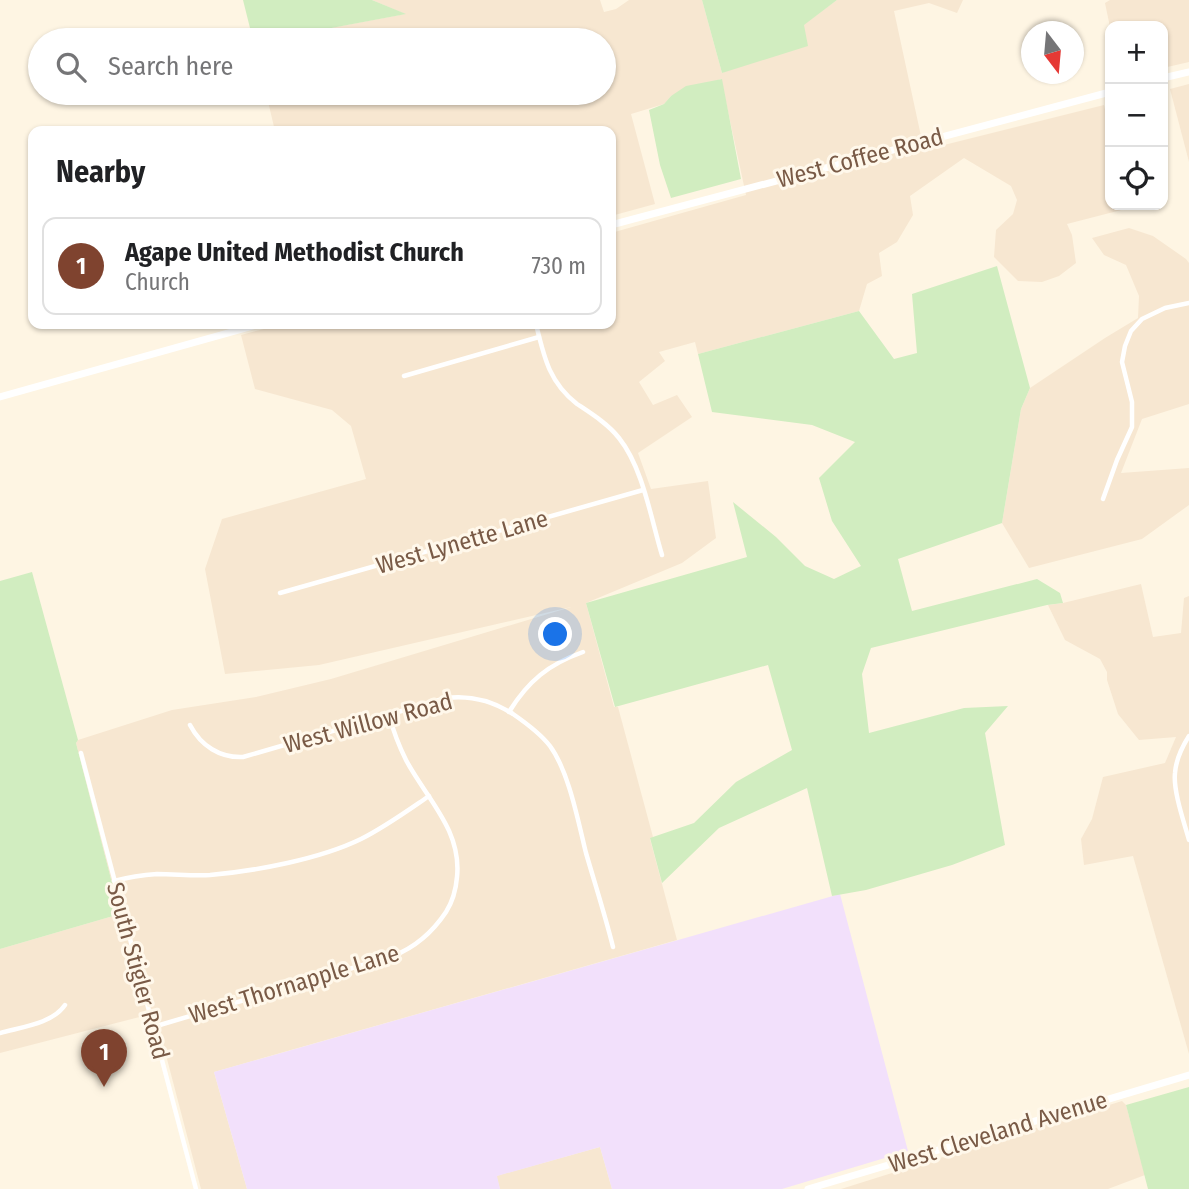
<!DOCTYPE html>
<html lang="en">
<head>
<meta charset="utf-8">
<style>
  body { margin:0; font-family:"Fira Sans Condensed",sans-serif; background:#f2f2f2; color:#202124 }
  .controls { position:absolute; right:21px; top:21px; display:grid; overflow:hidden; border-radius:14px; box-shadow:0 2px 5px #0004 }
  .controls button { width:63px; height:63px; display:grid; place-items:center; padding:0; border:0; border-bottom:2px solid #e0e0e0; background:#fff; color:#202124; font:35px sans-serif }
  .compass { position:absolute; left:1021px; top:21px; width:63px; height:63px; border-radius:50%; background:#fff; box-shadow:0 2px 5px #0004; rotate:164deg }
  .you { position:absolute; left:556px; top:635px; width:24px; height:24px; margin:-18px; border:5px solid #fff; border-radius:50%; background:#1a73e8; box-shadow:0 0 0 10px #1a73e833 }
  .badge { display:grid; place-items:center; width:46px; height:46px; border-radius:50%; background:#7f432f; color:#fff; font-size:23px; font-weight:700 }
  .pin { position:absolute; translate:-50% -58px; filter:drop-shadow(0 2px 4px #0008) }
  .pin::after { content:''; position:absolute; top:37px; width:24px; height:21px; background:inherit; clip-path:polygon(0 0,100% 0,50% 100%) }
  .list { margin:0; padding:0; list-style:none }
  h2 { display:flex; justify-content:space-between; align-items:center; height:91px; margin:0; padding:0 28px; font-size:30px }
  h2 small { font-size:23px; font-weight:400; color:#757577 }
  .list li { display:grid; grid-template-columns:46px 1fr auto; gap:21px; align-items:center; box-sizing:border-box; height:98px; margin:0 14px 14px; padding:0 14px; border:2px solid #e0e0e0; border-radius:14px }
  .list b { display:block; font-size:26px; white-space:nowrap }
  .list p { margin:0; font-size:23px; white-space:nowrap; color:#757577 }
  .list em { font-size:23px; font-style:normal; color:#757577 }
  .icon { flex:none; width:38px; height:38px; fill:none; stroke:currentColor; stroke-width:2; stroke-linecap:round; stroke-linejoin:round }
  .map { position:relative; flex:none; width:1189px; height:1189px; overflow:hidden }
  .search { position:absolute; background:#fff; box-shadow:0 2px 5px #0004; left:28px; top:28px; width:588px; height:77px; display:flex; align-items:center; gap:18px; box-sizing:border-box; padding:0 24px; border-radius:38px; color:#757577; font-size:26px }
  .panel { position:absolute; background:#fff; box-shadow:0 2px 5px #0004; left:28px; top:126px; width:588px; height:203px; border-radius:14px }
  .map>svg:first-child { display:block }
</style>
</head>
<body>
<div class="map">
<svg width="1189" height="1189" viewBox="0 0 1189 1189">
  <rect width="100%" height="100%" fill="#fef5e3"/>
  <g fill="#f7e7d1">
    <polygon points="372,0 600,0 604,12 616,9 629,0 702,0 722,73 803,25 837,0 963,0 957,13 929,3 894,11 924,150 1104,105 1110,132 1110,205 1128,205 1129,208 1067,224 1072,235 1076,263 1059,276 1042,282 1018,281 994,257 996,230 1013,214 1017,200 1011,186 964,158 910,196 913,215 897,242 879,253 882,276 867,284 859,311 698,354 695,342 659,352 665,361 639,382 653,405 677,395 692,417 638,453 651,489 708,481 716,538 682,563 586,603 614,707 618,707 653,837 650,839 677,940 214,1072 247,1189 201,1189 155,1013 0,1053 0,949 120,914 76,743 78,740 172,710 256,697 331,679 571,607 319,665 225,674 205,569 222,519 366,479 351,426 332,410 255,389 241,335 283,324 611,324 611,233 746,195 721,79 671,96 664,104 631,114 655,204 611,216 611,131 275,131 266,93 604,93 604,40 309,40 309,32 405,14"/>
    <polygon points="1110,0 1189,0 1189,62 1163,68 1163,26 1110,27 1105,3"/>
    <polygon points="1189,84 1189,162 1170,89"/>
    <polygon points="1129,228 1153,236 1186,259 1189,263 1189,404 1142,419 1121,473 1189,468 1189,505 1142,539 1029,568 1002,523 1021,409 1030,388 1105,338 1138,318 1139,296 1126,265 1104,255 1092,238"/>
    <polygon points="1141,584 1153,637 1181,633 1184,598 1189,596 1189,1054 1133,856 1084,865 1081,839 1092,819 1103,777 1165,763 1176,737 1139,740 1118,714 1107,680 1107,672 1100,659 1065,640 1048,605 1063,603"/>
    <polygon points="1122,1101 1126,1105 1145,1175 1108,1189 841,1189"/>
    <polygon points="600,1147 612,1189 500,1189 496,1176"/>
  </g>
  <polygon fill="#f2e0fb" points="840,894 908,1151 782,1189 612,1189 600,1147 497,1176 500,1189 247,1189 214,1072"/>
  <g fill="#d1edc0">
    <polygon points="243,0 372,0 406,14 310,32 309,40 253,40"/>
    <polygon points="702,0 837,0 804,25 808,46 722,73"/>
    <polygon points="722,79 741,179 671,198 660,165 649,110 664,104 671,96 686,86"/>
    <polygon points="997,266 1030,388 1021,409 1002,523 898,559 912,611 1037,579 1060,593 1063,603 1047,605 871,648 862,674 869,733 964,708 1008,706 985,733 1005,845 952,865 866,890 832,896 807,788 719,828 662,883 650,838 694,823 736,782 792,750 768,665 615,707 586,603 747,557 733,502 776,537 805,566 834,579 861,566 832,521 819,478 855,442 812,425 712,412 698,354 859,311 894,359 917,353 912,294"/>
    <polygon points="32,572 78,740 76,743 120,914 0,949 0,581"/>
    <polygon points="1189,1087 1189,1189 1148,1189 1126,1105"/>
  </g>
  <g fill="none" stroke-linecap="round" stroke-linejoin="round">
    <g stroke="#fff" stroke-width="4.5">
      <path d="M536,324c8,33 13,58 41,80 15,10 31,20 42,34 24,30 32,81 43,117"/>
      <polyline points="404,376 539,337"/>
      <polyline points="1103,499 1117,460 1132,427 1132,402 1122,362 1125,346 1131,331 1142,319 1165,308 1189,303"/>
      <polyline points="280,593 643,490"/>
      <path d="M509,712c19,-31 40,-48 74,-60"/>
      <path d="M190,725c11,21 30,33 53,32l203,-59c24,-3 47,3 67,16 13,9 27,19 37,32 19,26 28,75 36,107 9,31 19,62 27,94"/>
      <path d="M1189,736c-7,11 -13,23 -14,37 -2,18 9,49 14,67"/>
      <polyline points="81,753 196,1189"/>
      <path d="M114,881c15,-4 28,-6 43,-7 18,0 36,2 53,1 46,-4 110,-16 151,-36 24,-12 46,-28 68,-43"/>
      <path d="M153,1027l240,-71c23,-9 39,-23 53,-44 7,-11 10,-23 11,-35 5,-47 -31,-79 -51,-117 -7,-14 -13,-30 -17,-45"/>
      <path d="M0,1033c21,-6 52,-9 65,-28"/>
    </g>
    <g stroke="#fff" stroke-width="7">
      <polyline points="1163,78 1189,72"/>
      <polyline points="611,225 1110,92"/>
      <polyline points="0,397 260,324"/>
      <polyline points="808,1189 1189,1075"/>
    </g>
  </g>
  <g text-anchor="middle" dominant-baseline="central" stroke-width="6" stroke-linejoin="round" paint-order="stroke">
    <g font-size="24" fill="#795a46" stroke="#fff8eb">
      <text transform="translate(860 158) rotate(-15)">West Coffee Road</text>
      <text transform="translate(462 542) rotate(-16)">West Lynette Lane</text>
      <text transform="translate(368 723) rotate(-15)">West Willow Road</text>
      <text transform="translate(138 971) rotate(75)">South Stigler Road</text>
      <text transform="translate(294 984) rotate(-17)">West Thornapple Lane</text>
      <text transform="translate(998 1132) rotate(-17)">West Cleveland Avenue</text>
    </g>
  </g>
</svg>
<div class="controls">
<button>+</button>
<button>−</button>
<button><svg class="icon" aria-label="locate" viewBox="0 0 24 24"><circle cx="12" cy="12" r="6"/><path d="M12 2v4M12 18v4M2 12h4M18 12h4"/></svg></button>
</div>
<svg class="compass" viewBox="-18 -18 36 36"><path d="M0-13l5 13h-10z" fill="#e53935"/><path d="M0 13l5-13h-10z" fill="#757577"/></svg>
<div class="you"></div>
<div class="pin badge" style="left:104px;top:1087px">1</div>
<div class="search"><svg class="icon" aria-label="search" viewBox="0 0 24 24"><circle cx="10" cy="10" r="6"/><path d="M15 15l6 6"/></svg>Search here</div>
<section class="panel">
<h2>Nearby<small></small></h2>
<ul class="list">
<li><span class="badge">1</span><div><b>Agape United Methodist Church</b><p>Church</p></div><em>730 m</em></li>
</ul>
</section>
</div>
</body>
</html>
